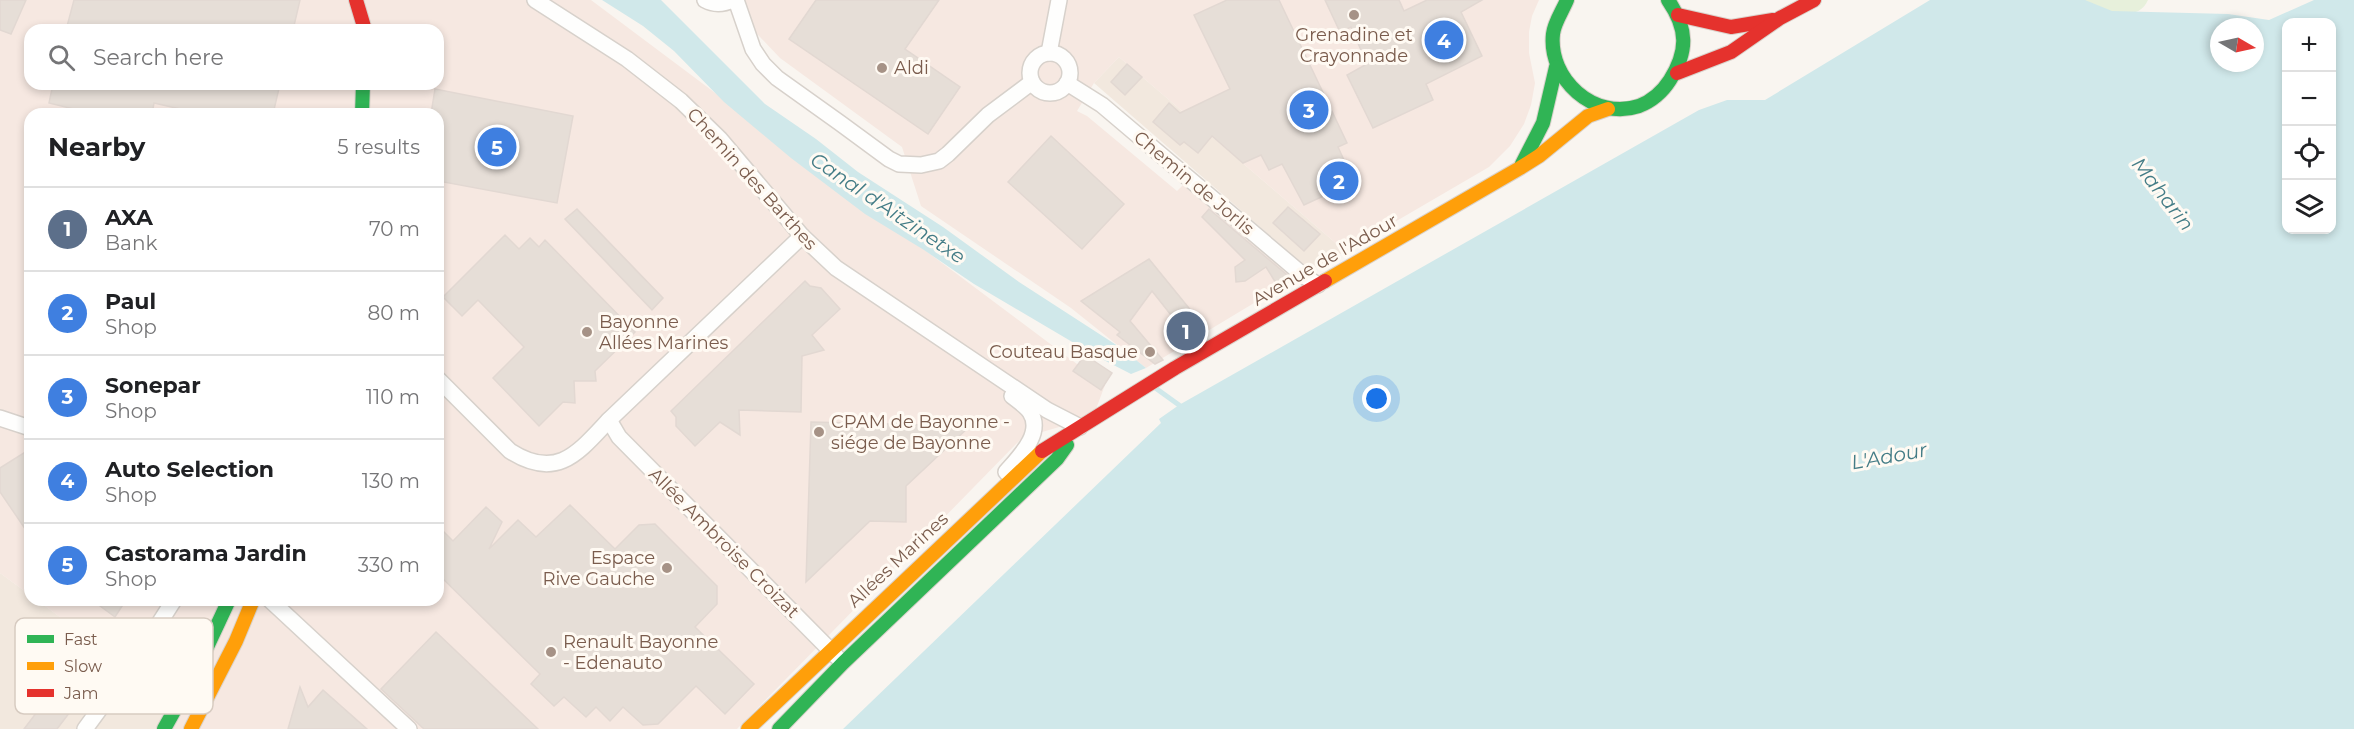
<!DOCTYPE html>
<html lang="en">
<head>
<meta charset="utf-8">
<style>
  body { margin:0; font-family:Montserrat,sans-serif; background:#f2f2f2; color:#202124 }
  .controls { position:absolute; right:18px; top:18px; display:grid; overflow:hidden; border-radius:12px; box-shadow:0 3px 9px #0003 }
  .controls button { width:54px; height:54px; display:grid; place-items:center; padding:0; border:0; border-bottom:2px solid #e0e0e0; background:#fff; color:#202124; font:30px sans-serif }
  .compass { position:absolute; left:2210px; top:18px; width:54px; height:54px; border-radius:50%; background:#fff; box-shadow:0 3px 9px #0003; rotate:99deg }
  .you { position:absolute; left:1377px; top:399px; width:21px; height:21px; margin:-15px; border:4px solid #fff; border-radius:50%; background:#1a73e8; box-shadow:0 0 0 9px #1a73e833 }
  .badge { display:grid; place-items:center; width:39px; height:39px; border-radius:50%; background:#db2777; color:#fff; font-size:20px; font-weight:700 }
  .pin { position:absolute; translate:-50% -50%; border:3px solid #fff; box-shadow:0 2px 6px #0006 }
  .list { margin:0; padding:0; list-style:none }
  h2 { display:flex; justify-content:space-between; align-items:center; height:78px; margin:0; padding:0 24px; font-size:26px }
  h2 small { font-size:20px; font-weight:400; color:#757577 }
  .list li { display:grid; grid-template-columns:39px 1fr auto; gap:18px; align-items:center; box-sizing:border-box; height:84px; padding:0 24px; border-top:2px solid #e0e0e0 }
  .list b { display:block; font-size:22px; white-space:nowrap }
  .list p { margin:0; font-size:20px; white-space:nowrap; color:#757577 }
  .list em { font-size:20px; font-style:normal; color:#757577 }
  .icon { flex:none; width:33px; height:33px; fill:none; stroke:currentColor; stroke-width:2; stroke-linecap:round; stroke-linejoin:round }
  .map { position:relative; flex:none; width:2354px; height:729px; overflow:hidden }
  .search { position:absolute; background:#fff; box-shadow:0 3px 9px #0003; left:24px; top:24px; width:420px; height:66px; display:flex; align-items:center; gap:15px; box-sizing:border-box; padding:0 21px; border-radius:18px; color:#757577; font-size:22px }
  .panel { position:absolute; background:#fff; box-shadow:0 3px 9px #0003; left:24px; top:108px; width:420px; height:498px; border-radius:18px }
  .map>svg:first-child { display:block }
</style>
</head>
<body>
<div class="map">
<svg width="2354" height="729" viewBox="0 0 2354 729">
  <rect width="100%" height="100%" fill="#f9f5f0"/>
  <g fill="#f2e8de">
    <polygon points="1119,57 1345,251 1311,271 1094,83"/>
    <polygon points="0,573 30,595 30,600 37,600 184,709 172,729 0,729"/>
  </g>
  <g fill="#f6e8e1" fill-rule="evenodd">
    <path d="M0,0h591l514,385 -12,32 -71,21 -285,291h-565l11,-20 -146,-109h401v-486h-408v481l-30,-22zM30,30h408v54h-408z"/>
    <polygon points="725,0 1539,0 1532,16 1529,32 1529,53 1535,83 1531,105 1524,124 1510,146 1489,167 1345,251 1119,57 1094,83 1077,111 1087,116 1177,191 1184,184 1294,279 1146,368 1071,308 921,206 902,147 780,58"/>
  </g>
  <path fill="#e7f0db" d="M2079,0h69c-12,27 -49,7 -69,0z"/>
  <g fill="#d0e8ea" fill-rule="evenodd">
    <polygon points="602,0 661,0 765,104 816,139 858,172 943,227 1019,282 1121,348 1146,368 1131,374 1096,356 974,284 924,250 865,214 791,158 724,102 674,51 643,26"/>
    <path d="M1930,0h155l27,11 116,3 41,6 45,-20h40v729h-1511l318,-306 -2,-4 20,-14 520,-295 28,-10h38zM2286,22h46v208h-46zM2219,27h36v36h-36z"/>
  </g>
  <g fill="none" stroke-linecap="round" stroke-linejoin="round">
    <polyline stroke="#d0e8ea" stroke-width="5" points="1154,387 1179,405"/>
  </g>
  <g fill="#e6ded7" stroke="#e2d8d2" stroke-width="1.5">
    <polygon points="0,0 26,0 11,34 0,30"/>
    <polygon points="74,0 300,0 293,30 66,30"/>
    <polygon points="816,0 939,0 905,49 960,87 928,134 789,39"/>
    <polygon points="1227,0 1279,0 1347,143 1338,147 1354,182 1304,205 1282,164 1269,170 1261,155 1243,163 1212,136 1198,153 1184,142 1180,145 1153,122 1169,103 1180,113 1230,89 1194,15"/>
    <polygon points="1325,0 1399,0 1404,11 1427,0 1482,0 1461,12 1482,56 1426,84 1433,100 1373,128 1347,75 1367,64 1351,27 1340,32"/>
    <polygon points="1127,64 1142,77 1125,95 1111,82"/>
    <polygon points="53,84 280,84 273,114 202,114 154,103 152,114 94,114 49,103"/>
    <polygon points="435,89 573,116 557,203 438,181 438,114 431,114"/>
    <polygon points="1051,136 1124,204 1082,249 1008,182"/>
    <polygon points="1288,207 1320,234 1304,251 1273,223"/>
    <polygon points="577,209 663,298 652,310 565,219"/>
    <polygon points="1209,209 1293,280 1279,288 1266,267 1245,281 1236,282 1235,267 1245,260 1202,217"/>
    <polygon points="505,235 519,249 530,238 539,247 545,240 635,332 595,371 596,381 574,381 575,403 563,402 539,426 493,378 524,347 478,300 462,316 443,297"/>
    <polygon points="1149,259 1206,329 1190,339 1152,291 1130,321 1163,360 1155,364 1117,335 1120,332 1081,301"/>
    <polygon points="805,281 810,286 821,288 840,309 812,335 824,350 802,356 801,412 739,410 740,435 720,422 695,446 676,426 676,417 671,411"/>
    <polygon points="1085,355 1112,373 1101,390 1073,371"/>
    <polygon points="811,422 970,426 906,486 906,522 870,521 806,582"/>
    <polygon points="30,449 30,536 0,492 0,468"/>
    <polygon points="570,505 615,549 639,525 655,524 717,586 717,604 695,627 754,684 725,714 696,686 658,724 643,725 623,707 610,721 596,707 586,717 564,697 554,706 531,684 540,674 438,574 438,526 453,541 486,507 502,522 489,549 518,520 536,537"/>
    <polygon points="92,600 126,600 115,617"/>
    <polygon points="436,632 538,729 424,729 381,689"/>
    <polygon points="88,645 109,661 57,729 24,729"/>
    <polygon points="300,687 308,707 323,690 367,729 288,729"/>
  </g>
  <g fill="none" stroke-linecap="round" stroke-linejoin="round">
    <g stroke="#d7d1cb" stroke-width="18">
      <g id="street">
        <polyline points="535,0 627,59 681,101 720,139 802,236 836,268 1047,410 1080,427"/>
        <path d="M705,0c9,5 19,4 28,0"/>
        <polyline points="736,0 753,49 763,64 777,78 840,123 889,159 899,164 921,165 939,161 948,154 988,115 1032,82"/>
        <polyline points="1049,53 1059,0"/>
        <circle cx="1050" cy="73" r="20"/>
        <polyline points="1067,83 1102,105 1304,276 1318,285"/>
        <path d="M438,379l72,72c47,30 68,2 99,-31l193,-184"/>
        <polyline points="0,418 30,428"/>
        <polyline points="609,420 619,437 837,657"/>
        <path d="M1006,472c13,-15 38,-39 24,-60 -4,-6 -12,-11 -18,-16"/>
        <polyline points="270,600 409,729"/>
        <polyline points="85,729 137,658 174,600"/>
      </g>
    </g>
    <g stroke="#d9d2cb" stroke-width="16">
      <g id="fast">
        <path d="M1567,0c-4,10 -13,23 -14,34 -5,45 41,87 86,72 13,-5 24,-15 31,-26 18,-29 18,-51 -2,-80"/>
        <polyline points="362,114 363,84"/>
        <polyline points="1522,164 1543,123 1556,67"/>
        <polyline points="164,729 192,679 229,600"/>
        <polyline points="779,729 843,663 1057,459 1067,445"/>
      </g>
    </g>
    <g stroke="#d9d2cb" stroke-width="16">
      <g id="slow">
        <polyline points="1325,281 1520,168 1539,156 1588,116 1608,109"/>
        <polyline points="191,729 236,641 253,600"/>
        <polyline points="748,729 1042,451"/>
      </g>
    </g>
    <g stroke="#d9d2cb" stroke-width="16">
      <g id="jam">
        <polyline points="356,0 365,30"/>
        <polyline points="1678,15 1731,27 1773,20"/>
        <polyline points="1677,73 1731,52 1780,18 1814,0"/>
        <polyline points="1042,451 1175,368 1325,281"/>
      </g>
    </g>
    <use href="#street" stroke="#fefefd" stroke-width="15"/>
    <use href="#fast" stroke="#30b455" stroke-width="14"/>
    <use href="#slow" stroke="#ff9f0a" stroke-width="14"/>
    <use href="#jam" stroke="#e5322d" stroke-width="14"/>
  </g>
  <g fill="#a69286" stroke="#fffaf3" stroke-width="2">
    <circle cx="1354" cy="15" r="6"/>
    <circle cx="882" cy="68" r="6"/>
    <circle cx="587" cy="332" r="6"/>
    <circle cx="1150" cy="352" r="6"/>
    <circle cx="819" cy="432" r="6"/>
    <circle cx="667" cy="568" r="6"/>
    <circle cx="551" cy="652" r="6"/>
  </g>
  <g text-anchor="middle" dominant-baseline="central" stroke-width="6" stroke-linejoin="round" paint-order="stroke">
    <g font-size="18" fill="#7a5c4d" stroke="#fffaf3" text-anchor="start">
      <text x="1354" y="35" text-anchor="middle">Grenadine et<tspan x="1354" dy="21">Crayonnade</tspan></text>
      <text x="894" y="68">Aldi</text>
      <text x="599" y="322">Bayonne<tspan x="599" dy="21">Allées Marines</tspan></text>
      <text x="1138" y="352" text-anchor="end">Couteau Basque</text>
      <text x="831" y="422">CPAM de Bayonne -<tspan x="831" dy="21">siége de Bayonne</tspan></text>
      <text x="655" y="558" text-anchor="end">Espace<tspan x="655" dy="21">Rive Gauche</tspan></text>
      <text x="563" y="642">Renault Bayonne<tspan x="563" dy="21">- Edenauto</tspan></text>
    </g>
    <g font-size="18" fill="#7a5c4d" stroke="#fffaf3">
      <text transform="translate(752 179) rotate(48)">Chemin des Barthes</text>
      <text transform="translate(1194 183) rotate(40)">Chemin de Jorlis</text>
      <text transform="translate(1325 260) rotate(-30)">Avenue de l'Adour</text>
      <text transform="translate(724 543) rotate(45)">Allée Ambroise Croizat</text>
      <text transform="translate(898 560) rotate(-43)">Allées Marines</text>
    </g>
    <g font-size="20" font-style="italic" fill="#437c86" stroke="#fffaf3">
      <text transform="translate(2163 194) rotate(52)">Maharin</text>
      <text transform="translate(888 208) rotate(34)">Canal d'Aitzinetxe</text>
      <text transform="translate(1889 456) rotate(-10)">L'Adour</text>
    </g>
  </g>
  <rect x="15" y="618" width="198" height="96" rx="9" fill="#fffaf3" stroke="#d7cbc1" stroke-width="1.5"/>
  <rect x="27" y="635" width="27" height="8" fill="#30b455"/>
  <rect x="27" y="662" width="27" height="8" fill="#ff9f0a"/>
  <rect x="27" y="689" width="27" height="8" fill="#e5322d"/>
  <g font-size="16" fill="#7a5c4d">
    <text x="64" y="645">Fast</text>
    <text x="64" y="672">Slow</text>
    <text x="64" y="699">Jam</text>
  </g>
</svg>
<div class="controls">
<button>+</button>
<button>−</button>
<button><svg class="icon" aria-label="locate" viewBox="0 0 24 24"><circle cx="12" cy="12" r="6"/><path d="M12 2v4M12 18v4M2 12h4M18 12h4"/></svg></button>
<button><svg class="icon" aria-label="layers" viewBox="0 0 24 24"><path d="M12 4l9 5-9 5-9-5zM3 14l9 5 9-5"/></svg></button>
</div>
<svg class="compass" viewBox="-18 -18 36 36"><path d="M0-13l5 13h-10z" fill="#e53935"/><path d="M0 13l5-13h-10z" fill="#757577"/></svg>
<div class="you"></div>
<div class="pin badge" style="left:1186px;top:331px;background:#5c6f8a">1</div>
<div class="pin badge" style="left:1339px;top:181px;background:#3f7fe0">2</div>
<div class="pin badge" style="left:1309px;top:110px;background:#3f7fe0">3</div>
<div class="pin badge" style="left:1444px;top:40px;background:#3f7fe0">4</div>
<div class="pin badge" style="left:497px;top:147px;background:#3f7fe0">5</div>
<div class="search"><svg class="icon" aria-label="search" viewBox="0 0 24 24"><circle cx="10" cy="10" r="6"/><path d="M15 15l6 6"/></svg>Search here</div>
<section class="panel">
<h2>Nearby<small>5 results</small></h2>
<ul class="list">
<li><span class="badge" style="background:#5c6f8a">1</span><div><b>AXA</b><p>Bank</p></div><em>70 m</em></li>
<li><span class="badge" style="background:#3f7fe0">2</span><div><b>Paul</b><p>Shop</p></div><em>80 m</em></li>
<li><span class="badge" style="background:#3f7fe0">3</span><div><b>Sonepar</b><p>Shop</p></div><em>110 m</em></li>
<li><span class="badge" style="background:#3f7fe0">4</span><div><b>Auto Selection</b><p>Shop</p></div><em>130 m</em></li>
<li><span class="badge" style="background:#3f7fe0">5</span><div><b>Castorama Jardin</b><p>Shop</p></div><em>330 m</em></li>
</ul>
</section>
</div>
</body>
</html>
